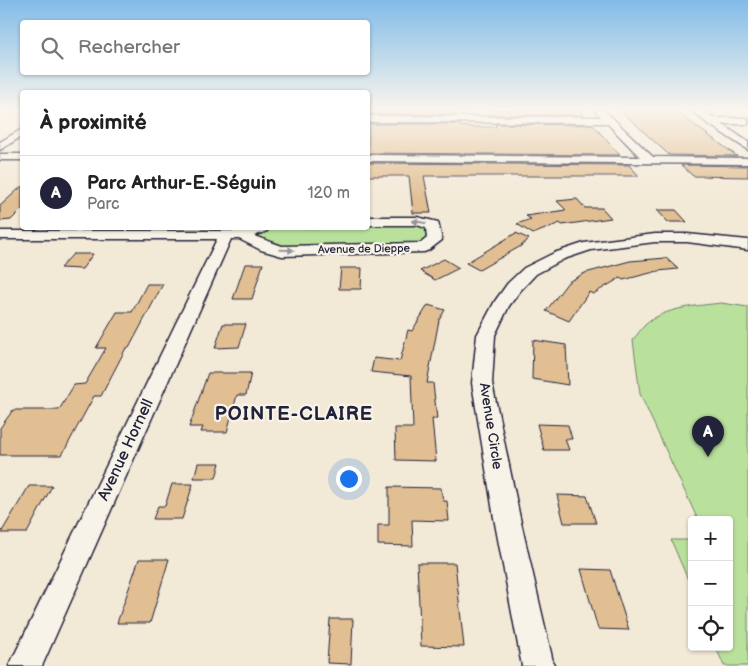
<!DOCTYPE html>
<html lang="fr">
<head>
<meta charset="utf-8">
<style>
  body { margin:0; font-family:"Balsamiq Sans",sans-serif; background:#f2f2f2; color:#222 }
  .controls { position:absolute; right:15px; bottom:15px; display:grid; overflow:hidden; border-radius:5px; box-shadow:0 1px 4px #0004 }
  .controls button { width:45px; height:45px; display:grid; place-items:center; padding:0; border:0; border-bottom:1px solid #e0e0e0; background:#fff; color:#222; font:25px sans-serif }
  .you { position:absolute; left:348px; top:478px; width:18px; height:18px; margin:-12px; border:4px solid #fff; border-radius:50%; background:#1a73e8; box-shadow:0 0 0 8px #1a73e833 }
  .badge { display:grid; place-items:center; width:32px; height:32px; border-radius:50%; background:#22223b; color:#fff; font-size:16px; font-weight:700 }
  .pin { position:absolute; translate:-50% -41px; filter:drop-shadow(0 1px 2px #0008) }
  .pin::after { content:''; position:absolute; top:26px; width:18px; height:15px; background:inherit; clip-path:polygon(0 0,100% 0,50% 100%) }
  .list { margin:0; padding:0; list-style:none }
  h2 { display:flex; justify-content:space-between; align-items:center; height:65px; margin:0; padding:0 20px; font-size:21px }
  h2 small { font-size:16px; font-weight:400; color:#767676 }
  .list li { display:grid; grid-template-columns:32px 1fr auto; gap:15px; align-items:center; box-sizing:border-box; height:75px; padding:0 20px; border-top:1px solid #e0e0e0 }
  .list b { display:block; font-size:19px; white-space:nowrap }
  .list p { margin:0; font-size:16px; white-space:nowrap; color:#767676 }
  .list em { font-size:16px; font-style:normal; color:#767676 }
  .icon { flex:none; width:28px; height:28px; fill:none; stroke:currentColor; stroke-width:2; stroke-linecap:round; stroke-linejoin:round }
  .map { position:relative; flex:none; width:748px; height:666px; overflow:hidden }
  .search { position:absolute; background:#fff; box-shadow:0 1px 4px #0004; left:20px; top:20px; width:350px; height:55px; display:flex; align-items:center; gap:12px; box-sizing:border-box; padding:0 18px; border-radius:5px; color:#767676; font-size:19px }
  .panel { position:absolute; background:#fff; box-shadow:0 1px 4px #0004; left:20px; top:90px; width:350px; height:140px; border-radius:5px }
  .map>svg:first-child { display:block }
</style>
</head>
<body>
<div class="map">
<svg width="748" height="666" viewBox="0 0 748 666">
  <rect width="100%" height="100%" fill="#f3e9d7"/>
  <filter id="ink" filterUnits="userSpaceOnUse"><feTurbulence type="fractalNoise" baseFrequency=".02" numOctaves="2"/><feDisplacementMap in="SourceGraphic" scale="10" xChannelSelector="R" yChannelSelector="G"/><feConvolveMatrix kernelMatrix="1 2 1 2 8 2 1 2 1" color-interpolation-filters="sRGB"/></filter>
  <g filter="url(#ink)">
    <g fill="#bae19c" stroke="#6e826c">
      <polygon points="368,221 417,221 433,225 424,247 282,251 242,235 262,228 368,228"/>
      <path d="M721,303l27,4v359h-24l-8,-19h13v-127h-31l-58,-126 -7,-54c4,-5 8,-11 12,-15 19,-18 52,-19 76,-22z"/>
      <polygon points="671,540 692,540 692,589"/>
    </g>
    <g fill="#e1bf93" stroke="#22223b">
      <polygon points="368,109 454,109 456,114 368,114"/>
      <polygon points="487,109 579,110 584,115 490,115"/>
      <polygon points="619,109 672,109 737,156 669,155"/>
      <polygon points="368,124 459,124 460,126 471,127 496,127 495,124 593,125 620,155 368,153"/>
      <polygon points="368,163 629,165 639,176 424,176 431,213 413,213 409,176 368,176"/>
      <polygon points="681,165 748,166 748,177 693,176"/>
      <polygon points="22,186 22,209 11,220 0,221 0,206"/>
      <polygon points="577,199 585,208 602,208 611,218 562,225 560,223 533,234 517,224 531,219 526,216 566,210 557,201"/>
      <polygon points="657,210 676,210 687,222 668,222"/>
      <polygon points="516,233 529,239 521,246 479,270 466,263"/>
      <polygon points="73,254 93,254 82,269 60,268"/>
      <polygon points="666,258 678,269 658,271 623,280 620,278 593,294 589,292 569,321 546,311 568,282 585,273 630,261"/>
      <polygon points="444,259 459,268 435,280 420,271"/>
      <polygon points="245,264 263,264 252,299 233,299"/>
      <polygon points="341,268 362,268 361,289 339,289"/>
      <polygon points="147,284 163,284 129,348 126,348 101,396 94,396 62,455 0,455 0,428 13,410 59,410 74,385 85,384 106,348 96,348 117,312 132,312"/>
      <polygon points="428,305 445,310 439,320 427,383 433,383 437,419 432,419 436,461 396,460 395,428 413,428 411,376 371,372 374,358 400,361 408,330 412,331"/>
      <polygon points="223,324 246,324 239,347 215,348"/>
      <polygon points="533,340 566,345 568,385 532,379"/>
      <polygon points="208,373 251,373 246,395 237,395 227,432 201,432 203,427 189,427"/>
      <polygon points="537,424 568,425 572,439 565,439 569,450 544,450"/>
      <polygon points="198,463 220,463 216,478 194,478"/>
      <polygon points="172,484 193,484 182,519 153,519 158,506 165,506"/>
      <polygon points="29,486 52,486 27,533 1,533"/>
      <polygon points="389,487 441,488 443,501 447,501 449,521 412,520 413,546 378,545 378,525 389,525"/>
      <polygon points="557,495 587,496 596,523 564,523"/>
      <polygon points="139,559 169,559 150,623 117,623"/>
      <polygon points="417,563 455,563 464,647 421,646"/>
      <polygon points="581,569 610,570 629,630 598,629"/>
      <polygon points="330,619 353,619 351,664 327,663"/>
    </g>
    <g fill="none" stroke-linecap="round" stroke-linejoin="round">
      <g stroke="#22223b" stroke-width="3">
        <g id="minor">
          <polygon points="601,109 604,110 653,157 748,158 748,164 368,161 368,155 640,157 607,123 368,122 368,116 601,117 596,112"/>
          <polygon points="690,109 700,109 713,118 748,118 748,124 722,124 748,142 748,150 707,123"/>
          <polygon points="22,129 22,136 0,150 0,142"/>
          <rect x="0" y="154" width="22" height="6"/>
          <polygon points="368,217 417,217 438,222 442,240 429,250 424,252 282,256 261,250 239,239 231,239 42,666 9,666 217,239 0,239 0,231 241,231 250,228 269,228 267,231 254,236 282,246 421,243 427,238 426,228 417,225 368,225"/>
          <polygon points="655,234 687,234 748,240 748,250 687,242 655,242 591,250 564,259 536,274 520,291 509,306 495,335 492,383 520,518 554,666 522,666 494,518 472,383 477,335 495,301 508,283 524,268 554,253 584,243"/>
        </g>
      </g>
      <use href="#minor" fill="#f7f3e8" fill-rule="evenodd"/>
    </g>
    <defs><path id="oneway-solid" d="M-6-.8H1V-3.2L6.5 0L1 3.2V.8H-6Z" transform="scale(1.25)"/></defs>
    <g fill="#97959a">
      <use href="#oneway-solid" transform="translate(419 222) rotate(-171)"/>
      <use href="#oneway-solid" transform="translate(287 250) rotate(1)"/>
    </g>
  </g>
  <linearGradient id="sky" x2="0" y2="1"><stop stop-color="#81bce8"/><stop offset="0.54" stop-color="#faf5ed"/><stop offset="1" stop-color="#faf5ed" stop-opacity="0"/></linearGradient>
  <rect width="748" height="202" fill="url(#sky)"/>
  <g text-anchor="middle" dominant-baseline="central" stroke-width="4.5" stroke-linejoin="round" paint-order="stroke">
    <g font-size="11" fill="#22223b" stroke="#f7f3e8">
      <text transform="translate(364 249) rotate(-1)">Avenue de Dieppe</text>
    </g>
    <g font-size="14" fill="#22223b" stroke="#f7f3e8">
      <text transform="translate(491 426) rotate(81)">Avenue Circle</text>
    </g>
    <g font-size="16" fill="#22223b" stroke="#f7f3e8">
      <text transform="translate(126 450) rotate(-65)">Avenue Hornell</text>
    </g>
    <g font-size="19" font-weight="bold" letter-spacing="1" fill="#22223b" stroke="#f7f3e8">
      <text x="294" y="414">POINTE-CLAIRE</text>
    </g>
  </g>
</svg>
<div class="controls">
<button>+</button>
<button>−</button>
<button><svg class="icon" aria-label="locate" viewBox="0 0 24 24"><circle cx="12" cy="12" r="6"/><path d="M12 2v4M12 18v4M2 12h4M18 12h4"/></svg></button>
</div>
<div class="you"></div>
<div class="pin badge" style="left:708px;top:457px">A</div>
<div class="search"><svg class="icon" aria-label="search" viewBox="0 0 24 24"><circle cx="10" cy="10" r="6"/><path d="M15 15l6 6"/></svg>Rechercher</div>
<section class="panel">
<h2>À proximité<small></small></h2>
<ul class="list">
<li><span class="badge">A</span><div><b>Parc Arthur-E.-Séguin</b><p>Parc</p></div><em>120 m</em></li>
</ul>
</section>
</div>
</body>
</html>
